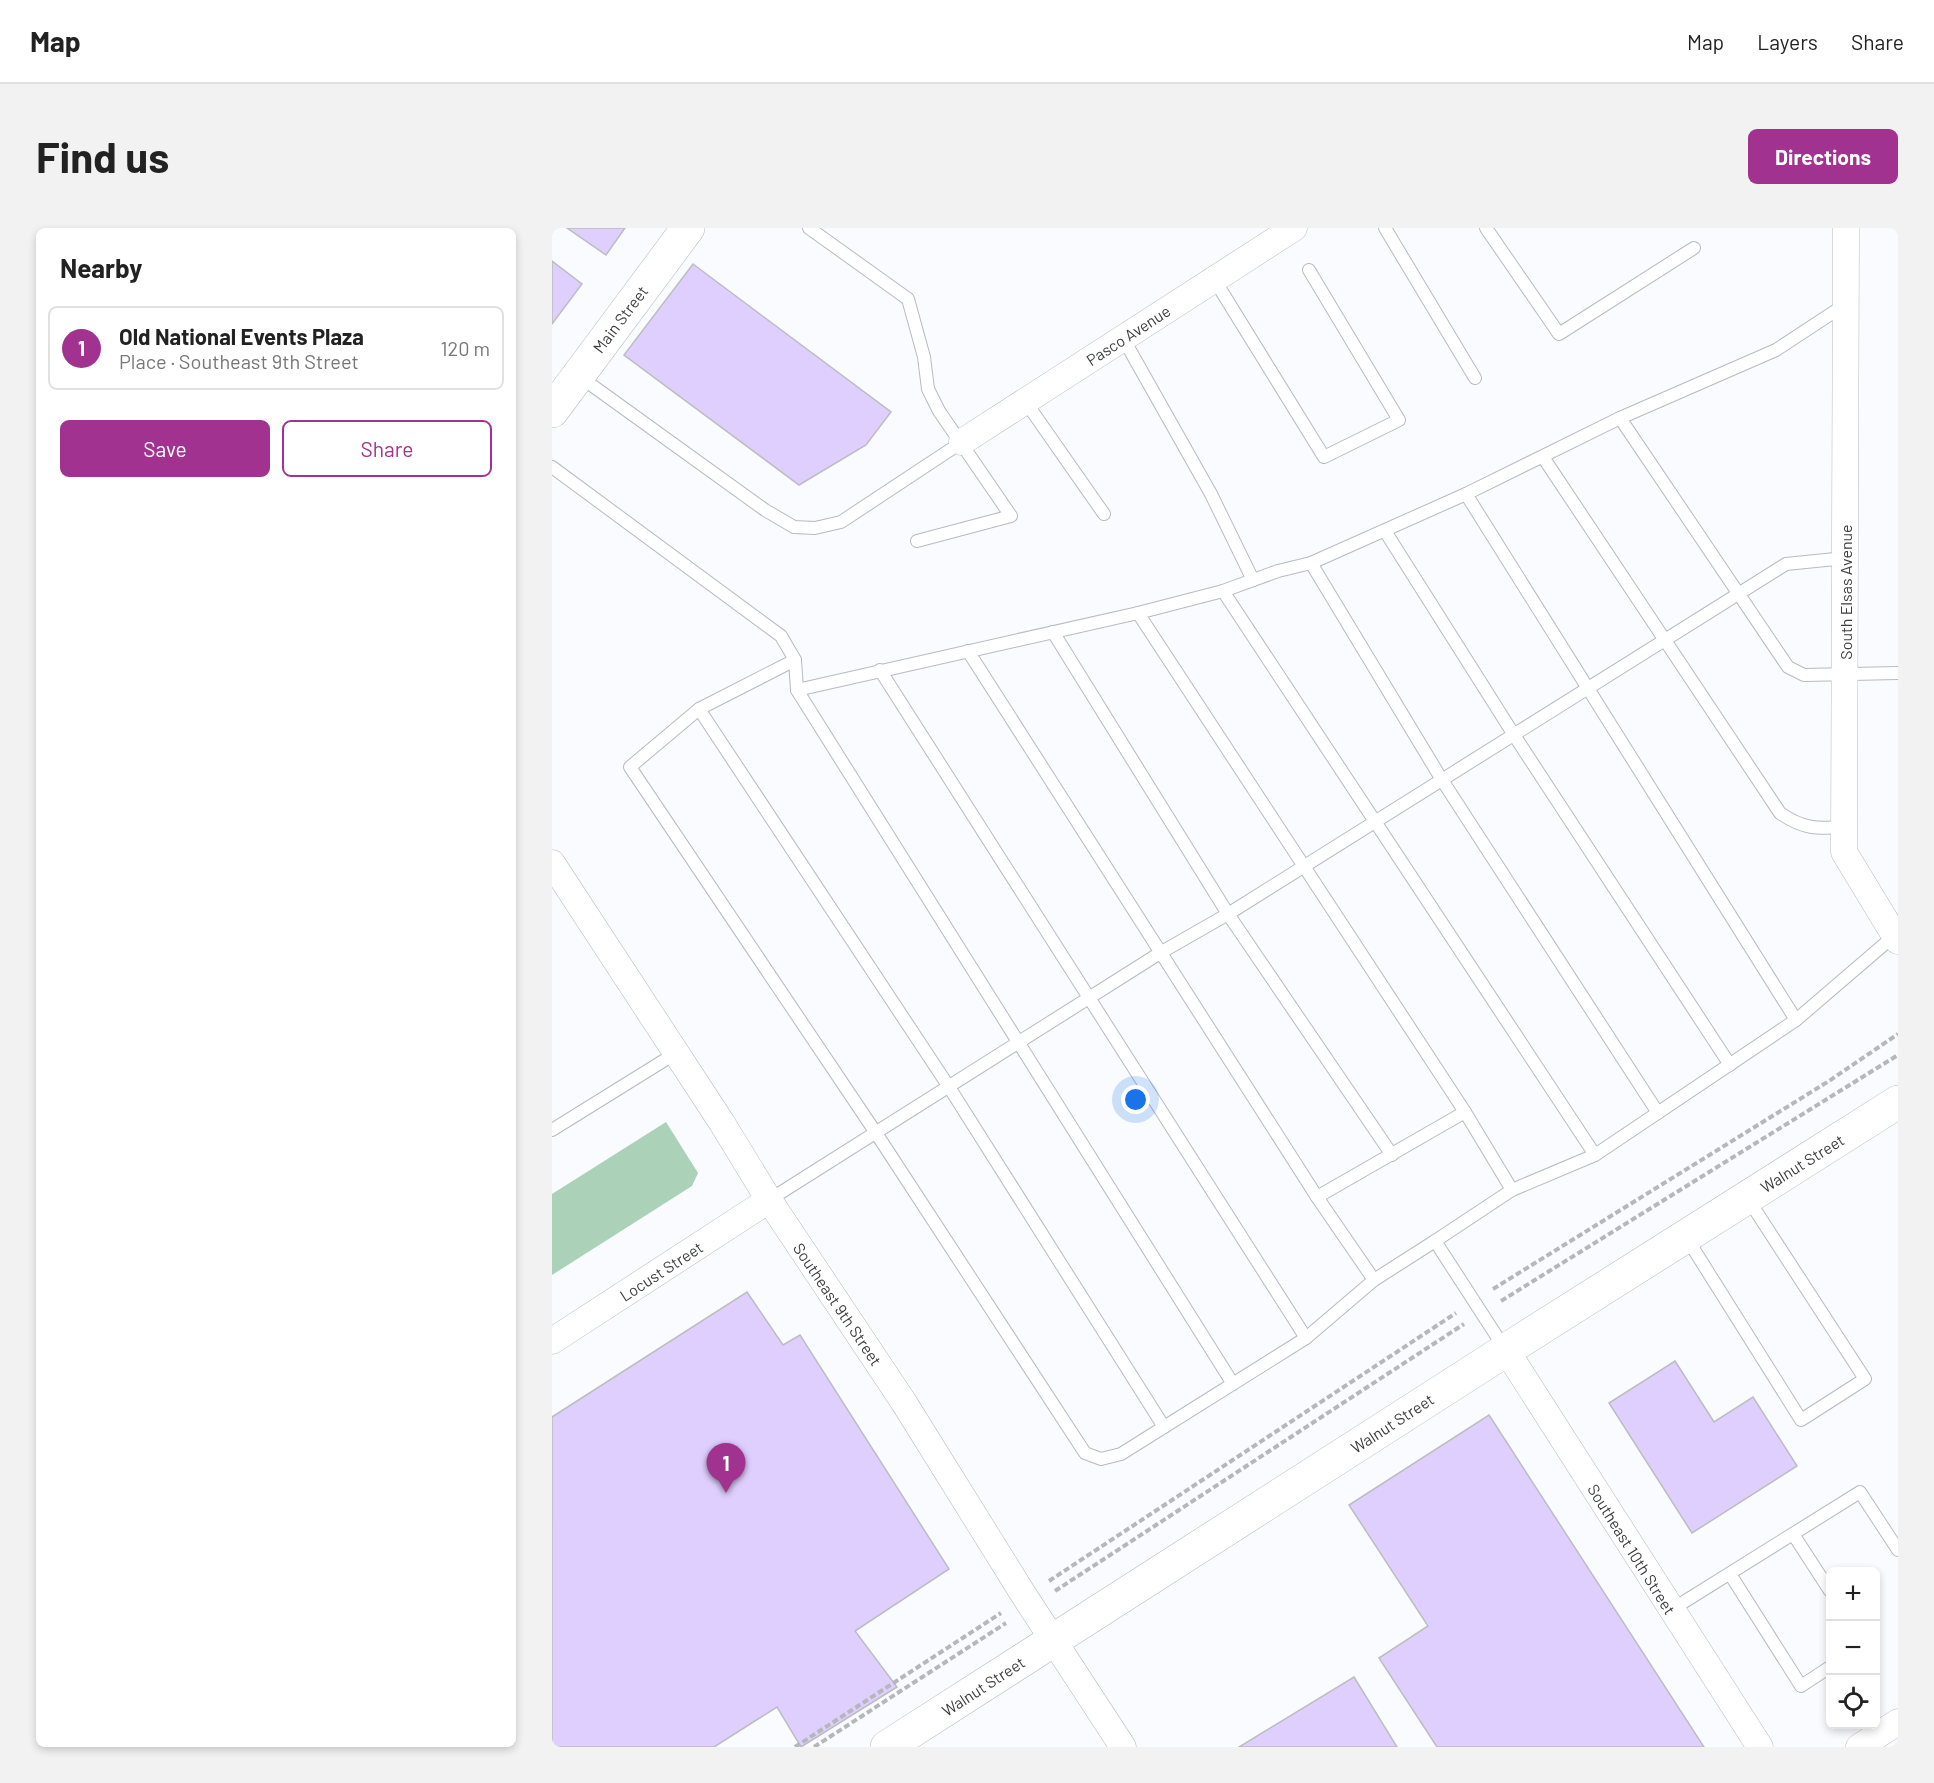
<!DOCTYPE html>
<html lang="en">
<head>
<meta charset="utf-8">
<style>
  body { margin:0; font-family:Barlow,sans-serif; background:#f2f2f2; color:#222 }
  .controls { position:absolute; right:18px; bottom:18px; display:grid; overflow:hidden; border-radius:9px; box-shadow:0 3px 9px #0003 }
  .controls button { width:54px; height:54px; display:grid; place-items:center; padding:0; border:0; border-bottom:2px solid #e0e0e0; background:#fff; color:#222; font:30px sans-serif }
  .you { position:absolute; left:584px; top:872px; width:21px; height:21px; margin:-15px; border:4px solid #fff; border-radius:50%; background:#1a73e8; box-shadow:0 0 0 9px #1a73e833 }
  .badge { display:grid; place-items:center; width:39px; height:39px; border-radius:50%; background:#a2328f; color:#fff; font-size:20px; font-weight:700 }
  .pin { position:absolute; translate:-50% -50px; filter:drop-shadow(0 2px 3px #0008) }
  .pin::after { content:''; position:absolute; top:32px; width:21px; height:18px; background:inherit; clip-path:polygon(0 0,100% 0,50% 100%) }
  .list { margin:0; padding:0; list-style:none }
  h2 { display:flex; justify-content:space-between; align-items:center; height:78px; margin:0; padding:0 24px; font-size:26px }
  h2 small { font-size:20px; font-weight:400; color:#767676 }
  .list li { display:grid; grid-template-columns:39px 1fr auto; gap:18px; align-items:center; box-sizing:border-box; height:84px; margin:0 12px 12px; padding:0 12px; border:2px solid #e0e0e0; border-radius:9px }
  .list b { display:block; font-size:22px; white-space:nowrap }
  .list p { margin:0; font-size:20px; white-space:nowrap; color:#767676 }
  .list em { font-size:20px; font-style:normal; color:#767676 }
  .actions { display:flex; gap:12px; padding:18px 24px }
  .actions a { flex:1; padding:14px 0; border:2px solid #a2328f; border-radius:9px; text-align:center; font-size:21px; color:#a2328f }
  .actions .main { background:#a2328f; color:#fff }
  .icon { flex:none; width:33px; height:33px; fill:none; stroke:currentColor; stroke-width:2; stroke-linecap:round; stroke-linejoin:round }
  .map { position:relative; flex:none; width:1346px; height:1519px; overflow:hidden; border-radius:9px }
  header { display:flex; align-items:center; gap:36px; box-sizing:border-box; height:84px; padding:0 30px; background:#fff; border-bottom:2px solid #e0e0e0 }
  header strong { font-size:28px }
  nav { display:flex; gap:33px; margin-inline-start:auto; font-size:21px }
  .intro { display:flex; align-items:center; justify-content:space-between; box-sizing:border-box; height:144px; padding:0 36px }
  h1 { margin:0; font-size:42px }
  .button { padding:15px 27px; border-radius:9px; background:#a2328f; color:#fff; font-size:21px; font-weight:700 }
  main { display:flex; gap:36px; padding:0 36px }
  aside { flex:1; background:#fff; border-radius:9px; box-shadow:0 3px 9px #0003 }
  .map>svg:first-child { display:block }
</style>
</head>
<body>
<header>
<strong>Map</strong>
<nav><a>Map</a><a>Layers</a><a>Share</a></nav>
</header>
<div class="intro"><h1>Find us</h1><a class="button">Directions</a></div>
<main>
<aside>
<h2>Nearby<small></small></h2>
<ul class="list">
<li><span class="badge">1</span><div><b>Old National Events Plaza</b><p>Place · Southeast 9th Street</p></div><em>120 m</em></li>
</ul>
<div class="actions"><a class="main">Save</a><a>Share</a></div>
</aside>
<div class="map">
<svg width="1346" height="1519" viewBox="0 0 1346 1519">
  <rect width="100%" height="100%" fill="#f9fbfe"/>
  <polygon fill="#abd2b9" points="114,894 146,945 140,958 0,1047 0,966"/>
  <g fill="#dfcfff" stroke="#bdbcc1" stroke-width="1.5">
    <polygon points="15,0 73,0 54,27"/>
    <polygon points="0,33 30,56 0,96"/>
    <polygon points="141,36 339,184 314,217 247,257 72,127"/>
    <polygon points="195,1064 231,1117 248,1107 397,1341 303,1403 345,1459 249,1519 225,1479 162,1519 0,1519 0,1189"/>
    <polygon points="1123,1133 1162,1194 1201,1169 1245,1238 1140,1305 1057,1175"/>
    <polygon points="937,1187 1152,1519 885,1519 827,1430 876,1398 797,1277"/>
    <polygon points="802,1449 845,1519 687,1519"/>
  </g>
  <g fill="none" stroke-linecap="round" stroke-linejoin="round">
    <g stroke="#b7bac0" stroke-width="14">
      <g id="lane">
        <polyline points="257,0 356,71 372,129 376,161 387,183 459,288 365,313"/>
        <polyline points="833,0 923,150"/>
        <polyline points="934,0 1007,106 1142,20"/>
        <polyline points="662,51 772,229 847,192 757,42"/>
        <polyline points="571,110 659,266 701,352"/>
        <polyline points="27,148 213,282 242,299 263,300 289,294 410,214"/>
        <polyline points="473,173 552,286"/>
        <polyline points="1068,190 1236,439 1252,447 1346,445"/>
        <path d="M991,229l237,356c23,16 37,16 64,14"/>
        <polyline points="0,239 229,408 243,432 245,462 586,385 671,363 726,343 759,335 914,266 1068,190 1224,122 1294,76"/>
        <polyline points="914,266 1244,792"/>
        <polyline points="833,303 962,507 1178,837"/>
        <polyline points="759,335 890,552 1106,885"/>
        <polyline points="671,363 1043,927"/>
        <polyline points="586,385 913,884"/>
        <polyline points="501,404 676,686 840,927"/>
        <polyline points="416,423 765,969"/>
        <polyline points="243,432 147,481 78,539 324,905 533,1225 549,1231 569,1226 754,1110 822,1052 883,1013"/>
        <polyline points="328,442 754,1110"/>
        <polyline points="245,462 681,1156"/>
        <polyline points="147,481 397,859 612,1199"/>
        <polyline points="0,902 124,825"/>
        <polyline points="217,972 608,725 676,686 1234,336 1293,330"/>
        <polyline points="1134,1009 1249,1192 1313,1151 1196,971"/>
        <polyline points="822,1052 765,969 913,884 960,962"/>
        <polyline points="953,1121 883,1013 960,962 1043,927 1244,792 1343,707"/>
        <polyline points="1241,1306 1278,1363"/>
        <polyline points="1178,1346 1249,1458 1278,1439"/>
        <polyline points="1119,1382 1308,1264 1346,1322"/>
      </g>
    </g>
    <g stroke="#b7bac0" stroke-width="27">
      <g id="street">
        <polyline points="1294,0 1292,624 1346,713"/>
        <polyline points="410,214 742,0"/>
        <polyline points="0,635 170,895 217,972 351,1173 473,1369 571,1519"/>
        <polyline points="0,1113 217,972"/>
        <polyline points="954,1122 1208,1519"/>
        <polyline points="1307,1519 1346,1494"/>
      </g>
    </g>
    <g stroke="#b7bac0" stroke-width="34">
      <g id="secondary">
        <polyline points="0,183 136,0"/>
        <polyline points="335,1519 954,1122 1346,874"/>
      </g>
    </g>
    <g stroke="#b6b7ba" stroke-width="4" stroke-dasharray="6 3" stroke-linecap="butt">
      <polyline points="941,1061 1277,853 1346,806"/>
      <polyline points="949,1073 1346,827"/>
      <polyline points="497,1353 904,1085"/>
      <polyline points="503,1363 912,1096"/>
      <polyline points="243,1519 449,1385"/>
      <polyline points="262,1519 454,1395"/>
    </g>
    <use href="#lane" stroke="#fff" stroke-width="12"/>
    <use href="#street" stroke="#fff" stroke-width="26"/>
    <use href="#secondary" stroke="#fff" stroke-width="33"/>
  </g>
  <g text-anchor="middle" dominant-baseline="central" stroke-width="5" stroke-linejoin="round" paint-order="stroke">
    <g font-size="16" fill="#3c3d3f" stroke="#fff">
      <text transform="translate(68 91) rotate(-53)">Main Street</text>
      <text transform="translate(576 107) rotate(-33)">Pasco Avenue</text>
      <text transform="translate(1293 364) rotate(-90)">South Elsas Avenue</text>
      <text transform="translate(1250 935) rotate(-32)">Walnut Street</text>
      <text transform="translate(109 1043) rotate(-33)">Locust Street</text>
      <text transform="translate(286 1076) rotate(56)">Southeast 9th Street</text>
      <text transform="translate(840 1195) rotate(-33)">Walnut Street</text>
      <text transform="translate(1080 1321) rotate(58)">Southeast 10th Street</text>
      <text transform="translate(431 1458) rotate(-33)">Walnut Street</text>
    </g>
  </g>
</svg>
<div class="controls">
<button>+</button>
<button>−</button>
<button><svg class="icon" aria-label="locate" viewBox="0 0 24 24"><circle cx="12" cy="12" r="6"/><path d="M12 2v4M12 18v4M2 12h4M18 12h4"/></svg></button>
</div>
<div class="you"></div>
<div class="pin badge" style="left:174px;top:1265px">1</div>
</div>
</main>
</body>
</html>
